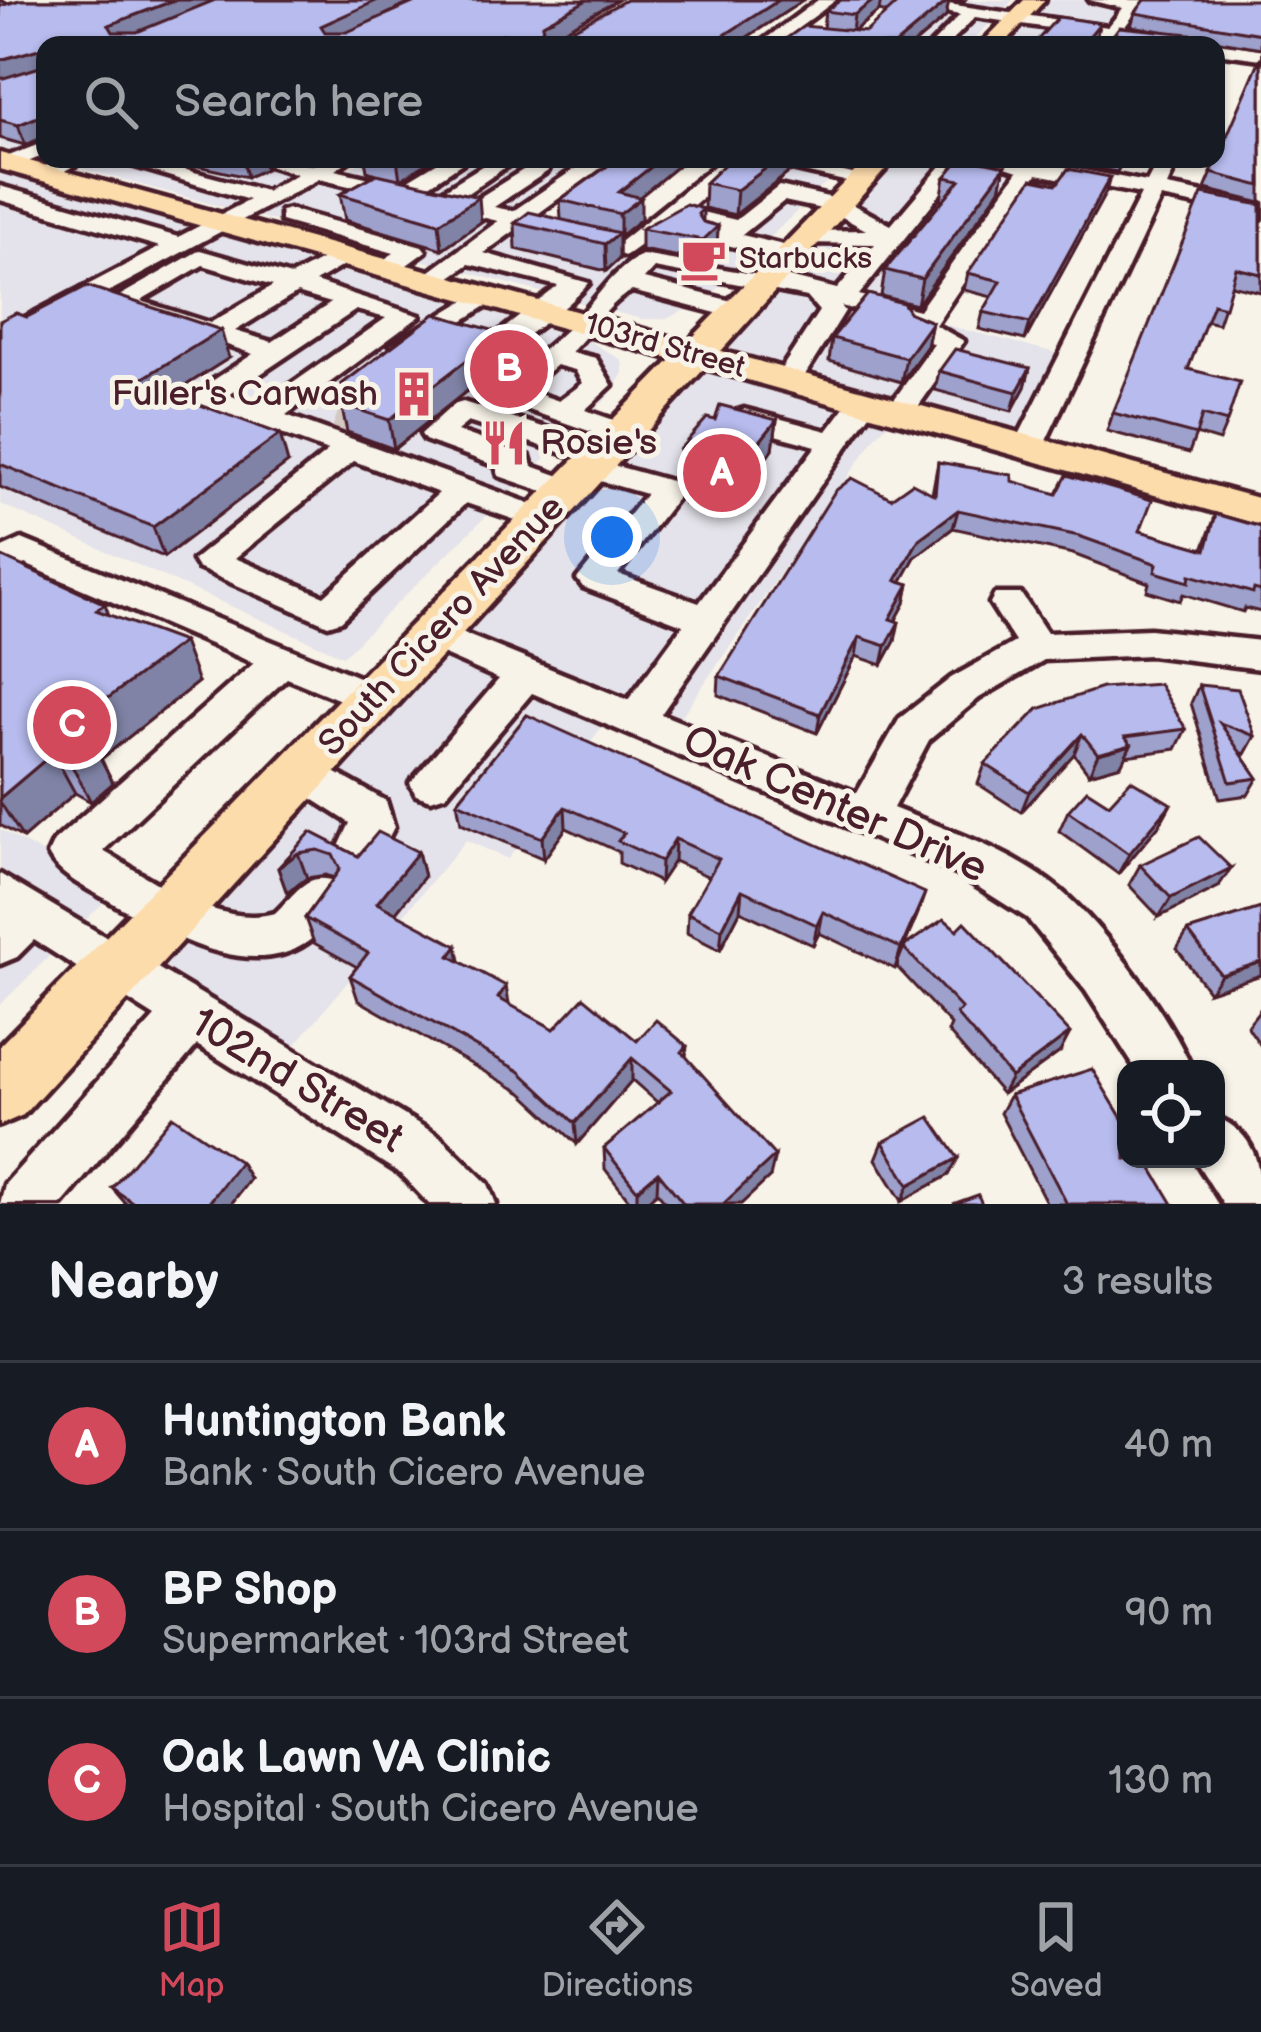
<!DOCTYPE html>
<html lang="en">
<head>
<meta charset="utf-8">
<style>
  body { margin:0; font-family:"Balsamiq Sans",sans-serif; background:#242831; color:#f1f3f6 }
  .controls { position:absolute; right:36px; bottom:36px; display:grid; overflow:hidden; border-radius:24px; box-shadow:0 3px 9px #0004 }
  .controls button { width:108px; height:108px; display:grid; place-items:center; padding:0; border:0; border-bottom:3px solid #363941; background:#171b24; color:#f1f3f6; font:60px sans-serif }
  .you { position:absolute; left:612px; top:537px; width:42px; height:42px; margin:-30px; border:9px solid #fff; border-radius:50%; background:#1a73e8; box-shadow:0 0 0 18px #1a73e833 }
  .badge { display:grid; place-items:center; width:78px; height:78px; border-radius:50%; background:#d1495b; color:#fff; font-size:39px; font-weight:700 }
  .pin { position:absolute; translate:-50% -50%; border:6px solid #fff; box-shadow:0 3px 12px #0006 }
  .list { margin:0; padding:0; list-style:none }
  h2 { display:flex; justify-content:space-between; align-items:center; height:156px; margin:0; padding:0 48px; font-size:51px }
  h2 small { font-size:39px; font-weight:400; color:#9ea1a6 }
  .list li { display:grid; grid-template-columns:78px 1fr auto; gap:36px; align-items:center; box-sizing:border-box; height:168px; padding:0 48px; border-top:3px solid #363941 }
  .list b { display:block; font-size:45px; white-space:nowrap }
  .list p { margin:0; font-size:39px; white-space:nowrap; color:#9ea1a6 }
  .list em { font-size:39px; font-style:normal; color:#9ea1a6 }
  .icon { flex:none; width:66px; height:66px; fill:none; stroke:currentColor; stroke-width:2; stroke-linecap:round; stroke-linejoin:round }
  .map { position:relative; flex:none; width:1261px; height:1204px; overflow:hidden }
  .search { position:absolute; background:#171b24; box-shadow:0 3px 9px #0004; left:36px; right:36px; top:36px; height:132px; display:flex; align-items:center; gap:30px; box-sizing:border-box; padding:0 42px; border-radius:24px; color:#9ea1a6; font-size:45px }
  .sheet { height:660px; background:#171b24 }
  nav { display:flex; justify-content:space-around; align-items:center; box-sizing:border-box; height:168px; border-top:3px solid #363941; background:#171b24; font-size:33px; color:#9ea1a6 }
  nav a { display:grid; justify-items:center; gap:6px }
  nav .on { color:#d1495b }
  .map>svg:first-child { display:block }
</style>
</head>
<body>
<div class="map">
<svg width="1261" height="1204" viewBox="0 0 1261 1204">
  <rect width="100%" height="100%" fill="#f7f3e8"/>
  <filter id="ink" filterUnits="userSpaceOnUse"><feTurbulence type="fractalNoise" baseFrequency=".00833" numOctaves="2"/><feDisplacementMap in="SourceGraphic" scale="24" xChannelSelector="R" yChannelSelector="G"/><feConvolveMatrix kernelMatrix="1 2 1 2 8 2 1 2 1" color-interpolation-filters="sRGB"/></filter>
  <g filter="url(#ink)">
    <g fill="#e4e2ea">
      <polygon points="888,0 1013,0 968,45 877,45 925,6"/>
      <polygon points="1035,0 1137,0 1116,45 991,45"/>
      <polygon points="0,91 45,103 45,159 269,159 340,174 367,159 555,159 581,165 503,217 625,249 736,159 850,159 706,300 666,319 641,319 0,147"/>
      <polygon points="882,159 1037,159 926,320 1072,357 1028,447 900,412 877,435 671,731 614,709 508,859 466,840 276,1068 115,970"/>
      <polygon points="0,173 587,340 622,360 623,373 609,396 343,656 0,504"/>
      <polygon points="0,829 112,894 0,1005"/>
    </g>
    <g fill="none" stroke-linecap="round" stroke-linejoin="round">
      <polyline stroke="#d4c9c2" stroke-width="30" stroke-dasharray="30 15" stroke-linecap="butt" points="334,423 382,440 391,432"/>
      <g stroke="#4a1f2b" stroke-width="9">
        <g id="minor">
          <polygon points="818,0 836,0 776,45 757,45"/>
          <polygon points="880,0 920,0 1108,27 1123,8 1089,0 1145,0 1123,29 1206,45 1164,45 975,17 948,45 931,45 960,15"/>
          <polygon points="1216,43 1261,49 1261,59 1216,53 1216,45 1210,45"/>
          <polygon points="45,142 45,155 15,167 0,167 1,159"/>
          <polygon points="58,159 86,159 52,178 33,173"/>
          <path d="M111,159h34l121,32 31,-17 -48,-15 64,6 12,-6h26l-16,11 65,15 43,-26h25l-46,31 15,4 56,-35h24l-58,40 13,3 62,-39h14v8l-54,36 19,4 76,-52h24l-129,94 105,30c-27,32 -63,51 -95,78h-20l-4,-6 88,-69 -89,-22 -30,21h-18l-3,-5 80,-59 -179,-42 -319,171v-19l160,-84 -160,-47v-14l178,51 71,-37z"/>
          <path d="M723,159h23l-57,50 47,11 43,-34 67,15 45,24 56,-66h21l-109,136 60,15 99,-139 -37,-12h66l-2,4 102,19 12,-23h20l-12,27 94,18v14l-100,-20 -118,249 -15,9 -15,-9 128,-253 -104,-20 -102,151 29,16 -54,77 -10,3 -15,-9 49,-68 -27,-12 -5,-10 -61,-16 4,5 -47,75 -10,3 -14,-9 45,-69 -12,-14 -153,-29 -10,11 104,26 4,6 -13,8 -107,-28c-23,10 -41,43 -61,61l25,6 16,27 -27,25 49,17 4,6 -4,6h-22l-115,-40 -4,-6 4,-6c26,-22 56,-43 80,-68 22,-23 38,-51 65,-64l117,20 10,-3 68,17 38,-45 -76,-1v-10l8,-2 59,-1 -35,-19 -47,-10 -42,34 58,14 4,5 -12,7 -86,-21 -4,-5 11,-7 -35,-10 -53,38 -62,-19 12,-7 46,11zM556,365l19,5 8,13 -24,18 -32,-11z"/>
          <polygon points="747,159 790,159 873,179 862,185"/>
          <polygon points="289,209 422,246 426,251 396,273 378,273 378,263 394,253 281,221 281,211"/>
          <path d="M342,249l9,2v10l-36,21 105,34 -134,99 268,97 5,7 -17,10 -76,-26 -125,118 -13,4 -130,-57 -5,-8 135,-109 -131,-48 -4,-6 4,-6 56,-37 -146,-51 93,-53 91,26zM203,265l70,21 -63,37 -69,-22zM297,293l34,10 -59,39 -37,-11zM356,310l30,8 -126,88 -31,-11zM354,461l85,32 -115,103 -89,-38z"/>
          <polygon points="485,288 494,291 494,301 415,351 395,351 391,345"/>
          <path d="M864,392l15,9 -218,313 196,79 43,-75 51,-40 64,-36 -25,-39 5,-9h26l26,39 103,-4 111,12v28l-111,-14 -106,5 -65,38 -50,42 -36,68c55,22 120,43 167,82 45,38 109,125 132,179h-56l-50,-78 -59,-73 -71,-45 -424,-180 -86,102 -15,5 -15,-5 -6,-12 89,-104 -80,-35 -6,-9 6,-9h26l183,74 55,-75 -100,-38 -6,-8 69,-85 -67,-19 -5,-7 10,-8 -116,-38 -11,9 72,25 3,10 48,17 5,7 -16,10 -70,-24 -3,-10 -71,-26 -4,-6 32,-29 10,-3 150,47 4,7 -8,8 69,19 5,7 -65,84 81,29 117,-157 -82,-22 -5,-6 5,-6 10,-3 83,22 27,-36z"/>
          <path d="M22,539l366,150 6,10 -6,10 -14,5 -87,-36 -184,173c47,27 115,78 172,62 21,-19 31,-43 62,-31l7,14c-50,106 -156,51 -231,7 -22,-13 -54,-26 -65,-49l6,-13 200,-178 -229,-99 -25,12v-27z"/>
          <polygon points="304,755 386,801 394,827 374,866 358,872 342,866 336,853 350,823 289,784 283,772 289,760"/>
          <polygon points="0,874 439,1136 488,1184 496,1204 429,1204 401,1174 197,1045 62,1204 0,1204 5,1184 155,1017 34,940 17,957 0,964"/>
          <path d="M1216,1117c39,16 45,48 45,87h-38l-26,-41 -2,-4h21z"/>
        </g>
      </g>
      <g stroke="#4a1f2b" stroke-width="9">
        <g id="major">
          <polygon points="1024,0 1045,0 1003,45 980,45"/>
          <polygon points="0,153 688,342 867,159 895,159 721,351 1261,499 1261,525 705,368 23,1115 0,1125 0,1045 672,359 0,169"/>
        </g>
      </g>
      <use href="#minor" fill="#f7f3e8" fill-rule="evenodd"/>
      <use href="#major" fill="#fddcac" fill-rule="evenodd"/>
    </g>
    <g fill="#9da1cc" stroke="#4a1f2b" stroke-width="3" fill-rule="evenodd">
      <polygon points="0,0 7,3 20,0 416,0 375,20 618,0 562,31 569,31 626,0 804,0 735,45 45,45 25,145 0,138"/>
      <path d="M841,0h124l-2,2 -15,-1 -2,16 -33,28 -90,-17 2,-17zM879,11l8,2 -21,19 -12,-1z"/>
      <polygon points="1261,0 1261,48 1190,36 1187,45 1111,45 1114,34 1167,32 1131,26 1135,13"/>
      <polygon points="1261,57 1261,203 1205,189"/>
      <polygon points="167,159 263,159 265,169 247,177"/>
      <polygon points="365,159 434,159 401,179 481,222 442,249 345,220 340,194 376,174 367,171"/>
      <polygon points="617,159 686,159 639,197 641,219 619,236 619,259 606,271 516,249 515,223 561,220 560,200"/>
      <polygon points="730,159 789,159 787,174 735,215 704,208 705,183"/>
      <polygon points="1080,159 1124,159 1117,172 1078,165"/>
      <polygon points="1005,166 1000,189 917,305 881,296 885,270 942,201 941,200 945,177"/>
      <polygon points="1106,192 1025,340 979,329 983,312 992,297 964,290 968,273"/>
      <polygon points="1261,205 1261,292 1231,285 1218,324 1206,321 1188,369 1227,422 1219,441 1196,434 1189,453 1107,431 1113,413"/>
      <polygon points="703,209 703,222 718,226 717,247 702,261 641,250 641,229"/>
      <polygon points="910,313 932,322 927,346 901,382 829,361 832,338"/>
      <polygon points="435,314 516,364 496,382 483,378 394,449 347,432 341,404 345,399 342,384"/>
      <polygon points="27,317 229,358 172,394 288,463 164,557 0,487 0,321"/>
      <polygon points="1030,368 1025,387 1012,411 935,390 939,371"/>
      <polygon points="777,420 773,449 722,516 684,504 685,481 679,479 680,449"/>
      <polygon points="938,462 1012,481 1140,531 1203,549 1216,514 1261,527 1261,612 1245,608 1243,612 1183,594 1180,601 1147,591 1149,583 1073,554 953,528 915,557 901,582 909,584 905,603 895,621 895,641 882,665 856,656 817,733 718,695 719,676 891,498 932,494"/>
      <polygon points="0,556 105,604 109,615 198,682 101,759 113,783 91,802 75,793 23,838 0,825"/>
      <polygon points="1199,685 1255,736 1245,754 1240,752 1258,778 1248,795 1220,799 1191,703"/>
      <polygon points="1038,709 1186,729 1176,749 1125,756 1121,765 1089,774 1074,754 1021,812 978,784 985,764"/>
      <polygon points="527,715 918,913 904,946 1060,1052 1002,1094 948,1032 951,1025 897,967 899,958 895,969 819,933 813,945 740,911 720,950 687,933 688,913 709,877 674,861 660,882 619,863 619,852 566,828 544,859 461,823 457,802"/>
      <polygon points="1109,804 1171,804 1160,824 1118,874 1059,831 1068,811"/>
      <polygon points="311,832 358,856 418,852 424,877 395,913 461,962 509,1005 554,1029 687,1046 686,1057 770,1177 741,1204 667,1204 657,1192 644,1204 632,1204 605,1169 604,1148 658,1103 632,1080 577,1144 522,1093 358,1000 350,976 357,967 314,943 305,918 334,878 326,875 307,878 287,893 278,868"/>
      <polygon points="1140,865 1218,887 1159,917 1129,885"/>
      <polygon points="1261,908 1261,975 1209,992 1177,949 1188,931"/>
      <polygon points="1261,1008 1261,1046 1247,1026"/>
      <polygon points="1010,1095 1173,1204 1047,1204 1000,1113"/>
      <polygon points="883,1142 958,1158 949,1175 902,1201 876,1159"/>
      <polygon points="240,1162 250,1179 231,1204 126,1204 112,1188"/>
    </g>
    <g fill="#8083a6" stroke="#4a1f2b" stroke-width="3">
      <polygon points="175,0 222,0 114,43 109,25"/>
      <polygon points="378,0 416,0 324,44 321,26"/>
      <polygon points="587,0 618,0 544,41 542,30 543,24"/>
      <polygon points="779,0 804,0 735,45 709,45"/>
      <polygon points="874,0 881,0 879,11 852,32 854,15"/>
      <polygon points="949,0 946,17 913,45 895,45"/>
      <polygon points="1100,23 1095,40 1091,45 1082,45"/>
      <polygon points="503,34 504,45 481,45"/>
      <polygon points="42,48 45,67 0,80 0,60"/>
      <polygon points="45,114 45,137 25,145 18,125"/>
      <polygon points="243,159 263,159 265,169 247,177"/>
      <polygon points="397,159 434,159 400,180"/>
      <polygon points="661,159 686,159 619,214 619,192"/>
      <polygon points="778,159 789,159 787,174 735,215 737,190"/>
      <polygon points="1005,166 1000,189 917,305 922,279"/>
      <polygon points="1110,177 1106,192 1025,340 1030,323"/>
      <polygon points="479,197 481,222 442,249 439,223"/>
      <polygon points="641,198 641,219 620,236 620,214"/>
      <polygon points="718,226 717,247 702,261 703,240"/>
      <polygon points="619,233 619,259 606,271 605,244"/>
      <polygon points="932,322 927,346 901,382 906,358"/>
      <polygon points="221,330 229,358 147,410 137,382"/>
      <polygon points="513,336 516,364 496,382 494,354"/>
      <polygon points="480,350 483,378 394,449 389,420"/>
      <polygon points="1030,368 1025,387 1012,411 1017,392"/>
      <polygon points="777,420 773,449 722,516 724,486"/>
      <polygon points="280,434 288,463 164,557 153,527"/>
      <polygon points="958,510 953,528 915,557 892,599 896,580 919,539"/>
      <polygon points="909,584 905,603 886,638 890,619"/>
      <polygon points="899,622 895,641 882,665 886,646"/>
      <polygon points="859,637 856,656 817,733 820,714"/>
      <polygon points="183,642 198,682 101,759 113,783 91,802 70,762 68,728"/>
      <polygon points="1082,734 1074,754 1021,812 1029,792"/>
      <polygon points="1131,745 1121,765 1089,774 1098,754"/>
      <polygon points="53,753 75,793 23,838 0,802 0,798"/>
      <polygon points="1171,804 1160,824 1118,874 1129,854"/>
      <polygon points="565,807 566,828 544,859 542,838"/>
      <polygon points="675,839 674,861 660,882 661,861"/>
      <polygon points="418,852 424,877 384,927 377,903"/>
      <polygon points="298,853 307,878 287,893 278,868"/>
      <polygon points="1231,868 1218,887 1159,917 1171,898"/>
      <polygon points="742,890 740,911 720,950 722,929"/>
      <polygon points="925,893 918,913 895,969 901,948"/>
      <polygon points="823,912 819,933 813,945 817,925"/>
      <polygon points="457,946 462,970 450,956"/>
      <polygon points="1261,962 1261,975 1209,992 1221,975"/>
      <polygon points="506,986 510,1009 498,998"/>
      <polygon points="1070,1033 1060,1052 1002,1094 1011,1077"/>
      <polygon points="632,1058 632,1080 577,1144 575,1123"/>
      <polygon points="775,1156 770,1177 741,1204 723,1204"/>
      <polygon points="958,1158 949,1175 902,1201 909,1185"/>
      <polygon points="240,1162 250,1179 231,1204 208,1204"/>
      <polygon points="658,1172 657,1192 644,1204 637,1204 637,1190"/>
    </g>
    <g fill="#b7bbed" stroke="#4a1f2b" stroke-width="3">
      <polygon points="20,0 175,0 109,25 113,32 137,32 215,0 378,0 321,26 325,32 347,32 420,0 587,0 543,24 542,30 569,31 626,0 779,0 709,45 509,45 503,34 481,45 45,45 45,114 18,125 0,120 0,79 40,67 42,48 0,60 0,6"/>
      <polygon points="841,0 874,0 854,15 825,11"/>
      <polygon points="901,0 949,0 895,45 777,45 804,26 866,32"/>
      <polygon points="1145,0 1261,0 1261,34 1135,13"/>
      <polygon points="1058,17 1100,23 1082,45 1033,45"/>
      <polygon points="1119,27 1190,34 1184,45 1141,45 1145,39 1114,34"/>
      <polygon points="1261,57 1261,186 1211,173"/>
      <polygon points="617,159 661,159 619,192 641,198 620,214 560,200"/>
      <polygon points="730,159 778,159 737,190 705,183"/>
      <polygon points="960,159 973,159 1005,166 922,279 885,270 960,180 945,177"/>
      <polygon points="1068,169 1110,177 1030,323 983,312 1001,281 968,273 1032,179 1057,184"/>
      <polygon points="377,174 479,197 439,223 340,194"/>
      <polygon points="1202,194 1261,205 1261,274 1236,268 1225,307 1213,304 1188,369 1240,382 1227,422 1202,415 1196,435 1113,413"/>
      <polygon points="686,204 703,209 698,214 703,222 718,226 703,240 641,229"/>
      <polygon points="529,212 619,233 605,244 515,223"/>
      <polygon points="87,286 221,330 137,382 280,434 153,527 0,464 0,321 16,313 27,317"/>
      <polygon points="868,294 903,303 910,313 932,322 906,358 832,338"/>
      <polygon points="435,314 513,336 494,354 480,350 389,420 341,404 347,397 342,384"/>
      <polygon points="955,349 1030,368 1017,392 939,371"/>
      <polygon points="720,405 777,420 724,486 685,474 700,457 680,449 707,418 715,420"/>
      <polygon points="938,462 1012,475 1012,481 1057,494 1067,475 1152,500 1140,531 1206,550 1216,514 1261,527 1261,591 1254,589 1253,593 1190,575 1189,582 1155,572 1157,564 1079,536 958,510 919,539 896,580 909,584 890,619 899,622 886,646 859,637 820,714 719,676 835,491 852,478 891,498 912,483 935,495"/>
      <polygon points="0,556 105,604 96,610 183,642 68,728 93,743 70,762 53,753 0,798"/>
      <polygon points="1159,684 1186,729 1125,737 1131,745 1098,754 1082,734 1029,792 985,764 1038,709 1102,688"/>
      <polygon points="1199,685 1238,689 1255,736 1220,723 1258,778 1230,782"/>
      <polygon points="527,715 925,893 901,948 823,912 817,925 742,890 722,929 688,913 719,859 675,839 661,861 618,841 624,833 565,807 542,838 457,802"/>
      <polygon points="1131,780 1171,804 1129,854 1068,811 1087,790 1109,804"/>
      <polygon points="311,832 358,856 378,832 418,852 377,903 457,946 450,956 506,986 498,998 554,1029 584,997 637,1041 656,1020 687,1046 682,1052 775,1156 723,1204 684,1204 658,1172 637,1190 604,1148 671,1091 632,1058 575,1123 519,1071 350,976 368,953 305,918 340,869 333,855 318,850 298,853 278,868"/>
      <polygon points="1199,837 1231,868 1171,898 1140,865"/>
      <polygon points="1261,908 1261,962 1221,975 1188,931"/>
      <polygon points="944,919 957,930 965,922 1070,1033 1011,1077 956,1014 962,1009 903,947"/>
      <polygon points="1092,1069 1126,1125 1126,1159 1146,1159 1173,1204 1067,1204 1010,1095"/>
      <polygon points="172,1116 240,1162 208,1204 162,1204 158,1202 157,1204 135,1204 112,1188"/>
      <polygon points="930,1117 958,1158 909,1185 883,1142"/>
      <polygon points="978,1195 982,1204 953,1204"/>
    </g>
  </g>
  <defs>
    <g id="cafe-bare" transform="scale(3.6)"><path d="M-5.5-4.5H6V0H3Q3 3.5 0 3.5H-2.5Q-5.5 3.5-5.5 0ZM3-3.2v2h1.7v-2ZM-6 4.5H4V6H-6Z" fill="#d1495b" stroke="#f7f3e8" stroke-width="2.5" paint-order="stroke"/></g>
    <g id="building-bare" transform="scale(3.6)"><path d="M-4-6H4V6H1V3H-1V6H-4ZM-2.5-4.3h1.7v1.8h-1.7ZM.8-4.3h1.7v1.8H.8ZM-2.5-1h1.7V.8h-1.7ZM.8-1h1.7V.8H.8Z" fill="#d1495b" stroke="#f7f3e8" stroke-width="2.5" paint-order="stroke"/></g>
    <g id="restaurant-bare" transform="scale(3.6)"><path d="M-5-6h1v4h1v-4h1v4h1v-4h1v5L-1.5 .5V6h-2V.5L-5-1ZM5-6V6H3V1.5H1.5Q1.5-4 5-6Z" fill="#d1495b" stroke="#f7f3e8" stroke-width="2.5" paint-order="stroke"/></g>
  </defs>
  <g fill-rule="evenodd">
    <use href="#cafe-bare" x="703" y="259"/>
    <use href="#building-bare" x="414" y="394"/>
    <use href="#restaurant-bare" x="504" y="443"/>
  </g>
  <g text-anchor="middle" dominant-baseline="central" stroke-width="10" stroke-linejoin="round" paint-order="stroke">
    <g font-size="30" fill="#4a1f2b" stroke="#f7f3e8" text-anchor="start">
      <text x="739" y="259">Starbucks</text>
    </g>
    <g font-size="30" fill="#4a1f2b" stroke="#f7f3e8">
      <text transform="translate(665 346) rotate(16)">103rd Street</text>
    </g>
    <g font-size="36" fill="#4a1f2b" stroke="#f7f3e8" text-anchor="end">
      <text x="378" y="394">Fuller's Carwash</text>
      <text x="540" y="443" text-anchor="start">Rosie's</text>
    </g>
    <g font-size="36" fill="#4a1f2b" stroke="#f7f3e8">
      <text transform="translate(442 626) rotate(-47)">South Cicero Avenue</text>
    </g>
    <g font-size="42" fill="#4a1f2b" stroke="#f7f3e8">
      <text transform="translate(835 805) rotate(24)">Oak Center Drive</text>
      <text transform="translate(297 1081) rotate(31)">102nd Street</text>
    </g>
  </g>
</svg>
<div class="controls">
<button><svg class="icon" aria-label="locate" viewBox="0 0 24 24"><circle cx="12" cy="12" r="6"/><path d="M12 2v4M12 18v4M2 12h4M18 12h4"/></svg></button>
</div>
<div class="you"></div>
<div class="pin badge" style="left:722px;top:473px">A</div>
<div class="pin badge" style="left:509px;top:369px">B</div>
<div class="pin badge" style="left:72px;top:725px">C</div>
<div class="search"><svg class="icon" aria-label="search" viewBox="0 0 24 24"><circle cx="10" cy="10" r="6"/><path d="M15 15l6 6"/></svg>Search here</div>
</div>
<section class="sheet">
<h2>Nearby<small>3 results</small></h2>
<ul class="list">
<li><span class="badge">A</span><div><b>Huntington Bank</b><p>Bank · South Cicero Avenue</p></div><em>40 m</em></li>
<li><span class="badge">B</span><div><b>BP Shop</b><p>Supermarket · 103rd Street</p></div><em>90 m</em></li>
<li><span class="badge">C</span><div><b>Oak Lawn VA Clinic</b><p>Hospital · South Cicero Avenue</p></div><em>130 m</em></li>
</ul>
</section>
<nav>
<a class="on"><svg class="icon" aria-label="map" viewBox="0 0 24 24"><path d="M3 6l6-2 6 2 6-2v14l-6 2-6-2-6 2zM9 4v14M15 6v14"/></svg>Map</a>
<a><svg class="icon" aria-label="directions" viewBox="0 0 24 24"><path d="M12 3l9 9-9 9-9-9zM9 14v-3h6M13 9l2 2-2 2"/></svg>Directions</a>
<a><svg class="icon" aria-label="saved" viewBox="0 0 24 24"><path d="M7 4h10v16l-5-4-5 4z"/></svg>Saved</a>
</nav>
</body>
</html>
